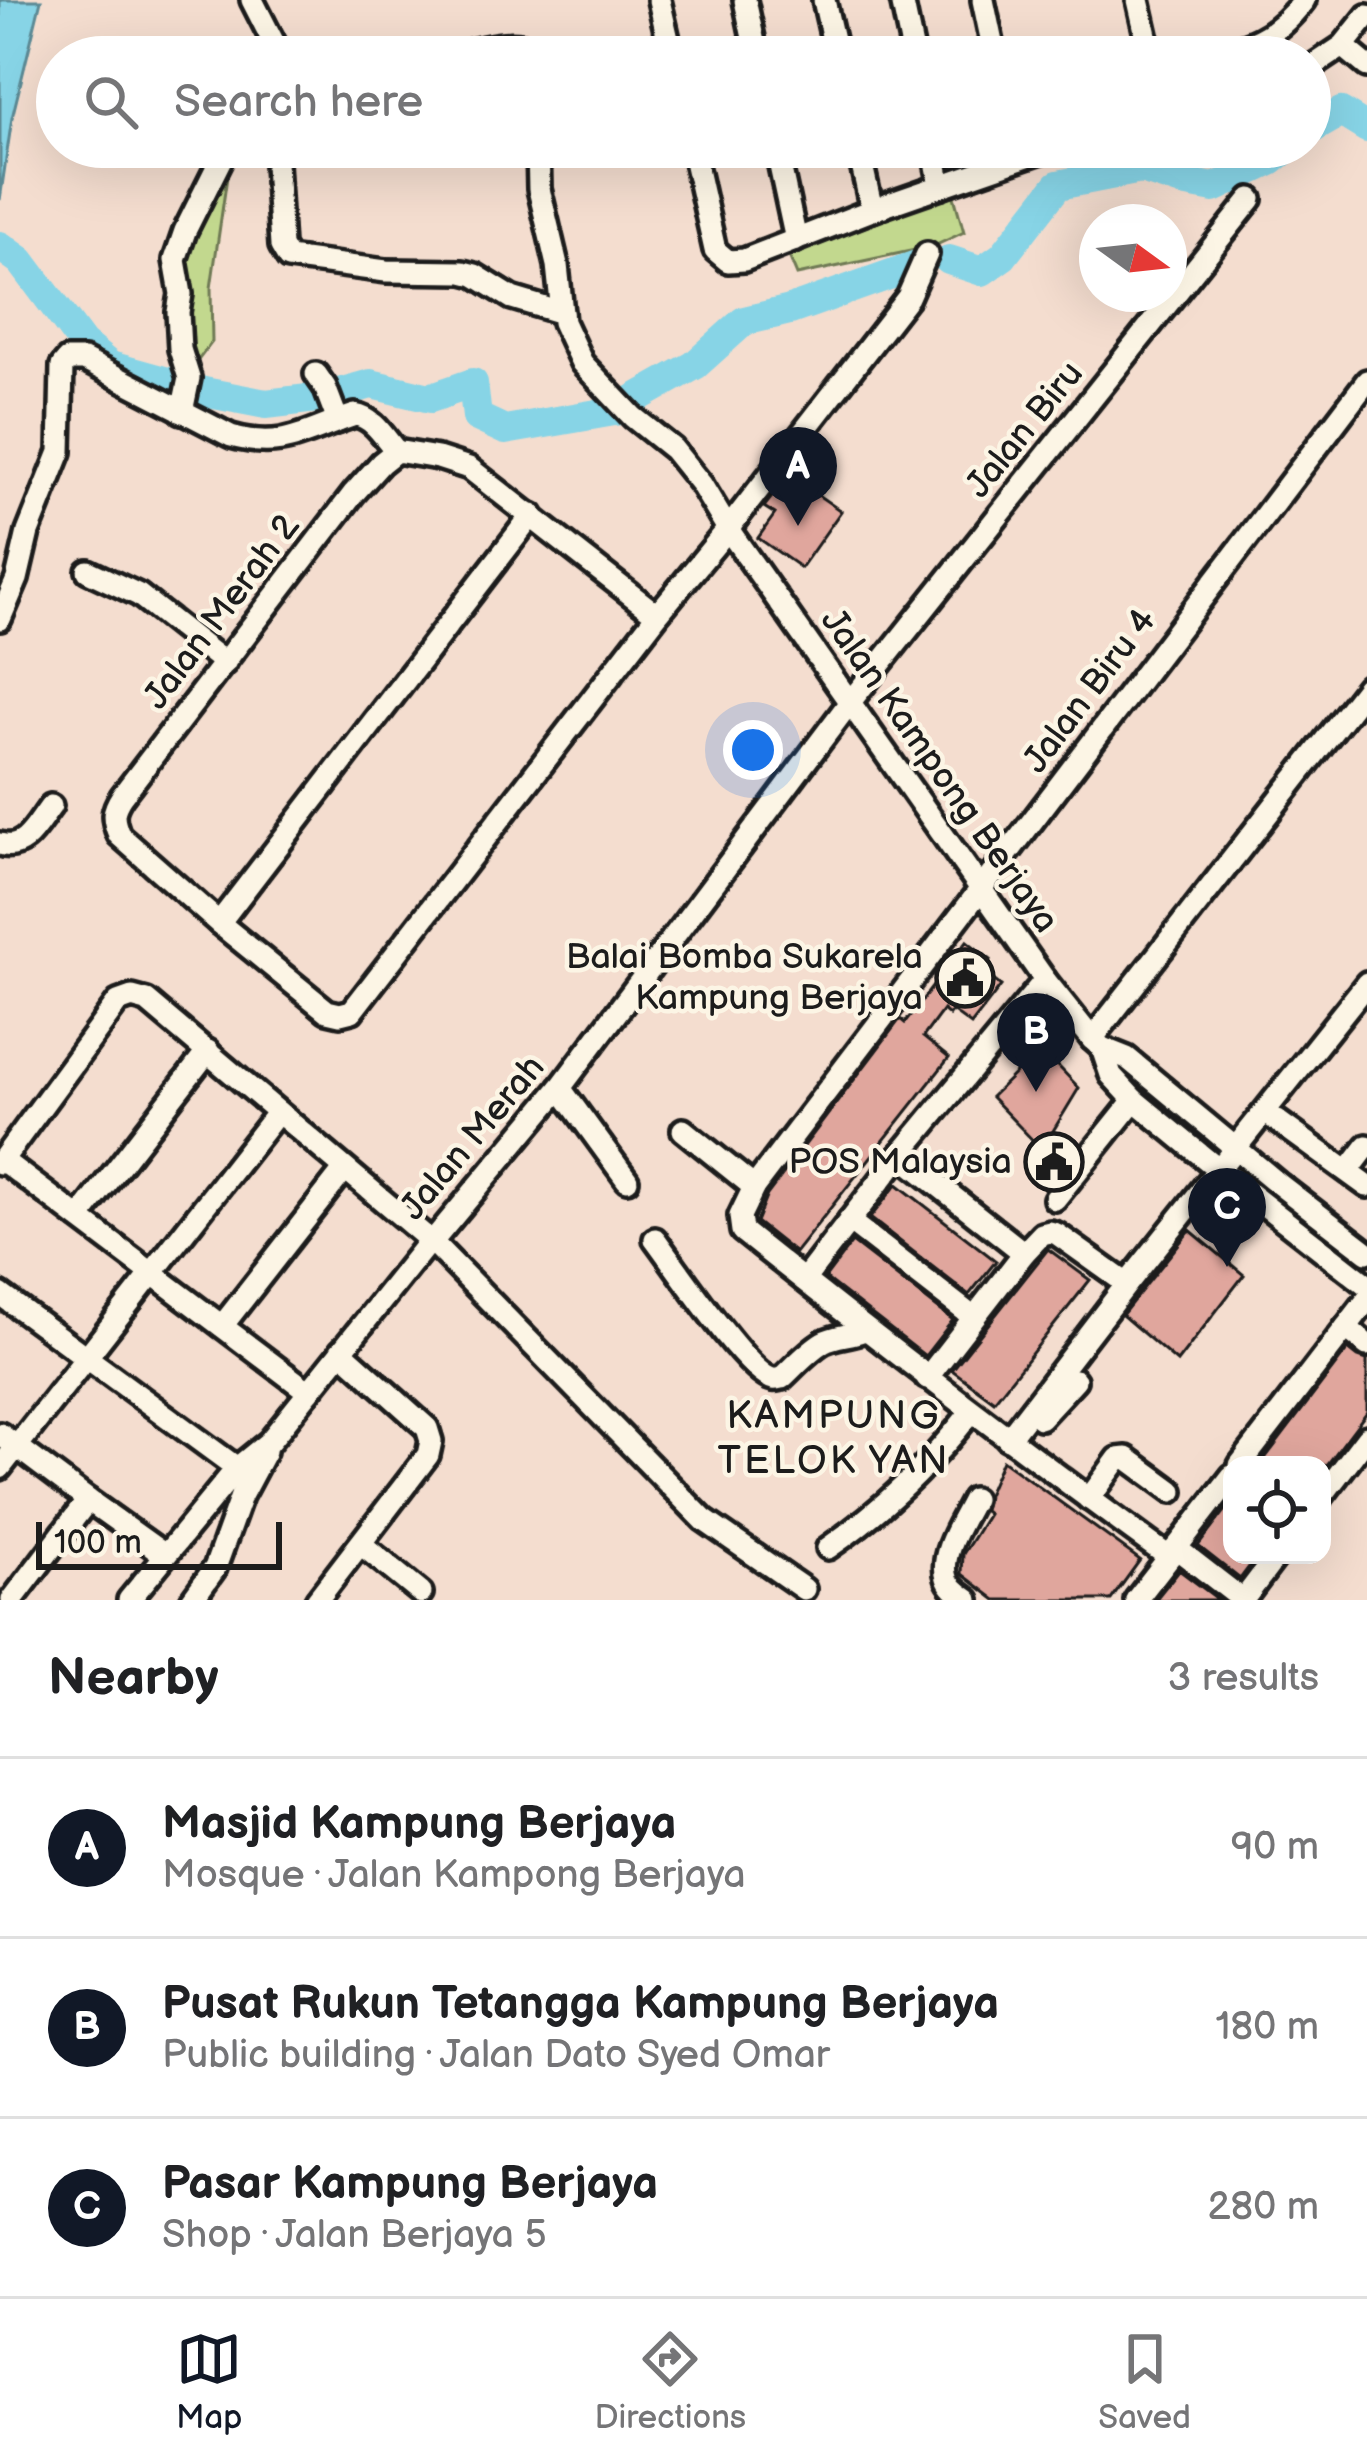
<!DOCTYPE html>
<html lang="en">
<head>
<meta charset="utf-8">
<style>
  body { margin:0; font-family:"Balsamiq Sans",sans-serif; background:#f6f6f6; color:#202124 }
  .controls { position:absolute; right:36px; bottom:36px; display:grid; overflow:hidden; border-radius:24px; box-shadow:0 12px 48px #0002 }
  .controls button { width:108px; height:108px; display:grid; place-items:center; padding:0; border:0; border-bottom:3px solid #e0e0e0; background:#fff; color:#202124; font:60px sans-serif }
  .compass { position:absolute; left:1079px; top:204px; width:108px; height:108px; border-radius:50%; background:#fff; box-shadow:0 12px 48px #0002; rotate:105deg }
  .scale { position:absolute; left:36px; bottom:30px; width:246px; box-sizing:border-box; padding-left:12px; border:6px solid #1c1c1c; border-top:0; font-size:33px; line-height:42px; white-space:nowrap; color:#1c1c1c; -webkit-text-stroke:9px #fcf5e5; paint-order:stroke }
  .you { position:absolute; left:753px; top:750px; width:42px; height:42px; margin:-30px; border:9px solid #fff; border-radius:50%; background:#1a73e8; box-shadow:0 0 0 18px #1a73e833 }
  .badge { display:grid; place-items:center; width:78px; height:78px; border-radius:50%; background:#111827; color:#fff; font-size:39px; font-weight:700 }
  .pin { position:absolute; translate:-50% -99px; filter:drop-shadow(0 3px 6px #0008) }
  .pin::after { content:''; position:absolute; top:63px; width:42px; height:36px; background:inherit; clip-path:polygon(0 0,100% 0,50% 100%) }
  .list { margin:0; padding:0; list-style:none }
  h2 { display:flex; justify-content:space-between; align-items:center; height:156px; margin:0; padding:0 48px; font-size:51px }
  h2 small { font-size:39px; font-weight:400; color:#757577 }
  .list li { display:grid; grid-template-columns:78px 1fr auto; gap:36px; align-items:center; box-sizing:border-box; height:180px; padding:0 48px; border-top:3px solid #e0e0e0 }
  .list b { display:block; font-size:45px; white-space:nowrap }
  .list p { margin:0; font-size:39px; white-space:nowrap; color:#757577 }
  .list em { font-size:39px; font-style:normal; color:#757577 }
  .icon { flex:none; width:66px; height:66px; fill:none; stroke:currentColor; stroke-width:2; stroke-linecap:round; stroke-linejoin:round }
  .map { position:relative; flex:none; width:1367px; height:1600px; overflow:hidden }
  .search { position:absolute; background:#fff; box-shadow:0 12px 48px #0002; left:36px; right:36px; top:36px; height:132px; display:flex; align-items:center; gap:30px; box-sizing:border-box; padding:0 42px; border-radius:66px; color:#757577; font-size:45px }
  .sheet { height:696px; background:#fff }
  nav { display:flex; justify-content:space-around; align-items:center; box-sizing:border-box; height:168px; border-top:3px solid #e0e0e0; background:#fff; font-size:33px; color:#757577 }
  nav a { display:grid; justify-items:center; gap:6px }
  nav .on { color:#111827 }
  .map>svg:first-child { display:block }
</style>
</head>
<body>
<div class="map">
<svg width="1367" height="1600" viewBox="0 0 1367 1600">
  <rect width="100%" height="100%" fill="#f4ddcf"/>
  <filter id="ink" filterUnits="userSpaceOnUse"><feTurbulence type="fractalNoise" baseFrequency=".00833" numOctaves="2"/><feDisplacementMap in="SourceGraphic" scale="24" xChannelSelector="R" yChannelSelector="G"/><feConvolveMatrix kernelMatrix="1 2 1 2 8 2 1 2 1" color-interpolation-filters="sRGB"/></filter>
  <g filter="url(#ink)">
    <g fill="#c2d88e" stroke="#6f7a55" stroke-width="3">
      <polygon points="230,156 211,288 212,342 193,367 180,261"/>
      <polygon points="953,193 964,232 934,246 797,275 789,256"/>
    </g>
    <polygon fill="#87d4e6" stroke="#5c8a95" stroke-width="3" points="0,0 41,0 12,118 0,200"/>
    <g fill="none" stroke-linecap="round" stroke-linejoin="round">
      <g stroke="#87d4e6" stroke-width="30">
        <polyline points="1310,130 1341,112 1367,128"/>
        <polyline points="0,246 21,261 83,344 110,366 204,392 266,404 325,397 371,384 430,398 473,383 477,417 505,430 620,410"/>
        <polyline points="949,260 982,271 1003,256 1058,185 1141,169 1182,182 1214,188 1271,161 1288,147"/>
        <polyline points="631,401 695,365 744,321 790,310 917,265"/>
      </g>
    </g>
    <g fill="#e0a69d" stroke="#1c1c1c" stroke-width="3">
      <polygon points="789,475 841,511 801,568 758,538 775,514 764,507"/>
      <polygon points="967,941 991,960 982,971 1001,986 971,1025 952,1011 949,1015 943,1010 923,1037 949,1058 795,1253 756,1222 767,1195 900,1019 905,1023"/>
      <polygon points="1041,1048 1079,1088 1053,1131 1075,1149 1046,1187 1028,1172 1044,1152 991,1097"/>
      <polygon points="897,1184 996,1261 969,1295 870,1218"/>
      <polygon points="1190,1230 1244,1275 1177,1362 1122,1315"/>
      <polygon points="852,1242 953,1320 925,1356 825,1278"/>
      <polygon points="1048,1249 1090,1280 994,1401 952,1370"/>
      <polygon points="1348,1349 1358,1357 1367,1360 1367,1412 1327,1465 1260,1465"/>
      <polygon points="1002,1460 1140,1560 1111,1600 996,1600 962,1574 963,1554 988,1514 984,1511 987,1495"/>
      <polygon points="1232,1502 1232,1555 1258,1555 1240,1579 1198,1546"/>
      <polygon points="1179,1570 1219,1600 1155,1600"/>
    </g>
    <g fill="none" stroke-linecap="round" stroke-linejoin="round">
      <g stroke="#1c1c1c" stroke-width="30">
        <g id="minor">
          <polyline points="252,0 281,57"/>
          <polyline points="659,0 672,57"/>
          <polyline points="745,0 757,57"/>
          <polyline points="824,0 837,57"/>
          <polyline points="902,0 914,57"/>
          <polyline points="983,0 995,57"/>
          <polyline points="1138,0 1151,57"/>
          <polyline points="1343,46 1367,66"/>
          <path d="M444,57c38,-6 72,-25 108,0"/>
          <path d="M1202,57c47,-11 72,-17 102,-57"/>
          <polyline points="1310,68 1343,46 1367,16"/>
          <polyline points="275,147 281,246 288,258 386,271 463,272 475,275 512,298 562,313"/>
          <polyline points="538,147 539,189 557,265 563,322 582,363 633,417 673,449 701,484 728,529 1045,980 1092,1039 1102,1048 1127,1058 1280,1185 1367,1252"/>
          <polyline points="692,147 715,250 728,261 744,260 872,210 1053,147"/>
          <polyline points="776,147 796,240"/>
          <polyline points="858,147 872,210"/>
          <polyline points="933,147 941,186"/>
          <polyline points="316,374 325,387 338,421"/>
          <polyline points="182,412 189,378 180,349 178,312 181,294 175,260 185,231 227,147"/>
          <polyline points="88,571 139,595 225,663"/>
          <path d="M657,615l-188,-147 -31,-10 -42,-7 -15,12 -27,30 -232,303c-10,15 -10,22 -3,39l100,88 108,88 13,3 12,-3 305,-396 71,-86 180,-232 19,-43"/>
          <path d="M0,619l17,-40 11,-47 32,-80 2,-86 5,-6h17l147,76c53,15 75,-5 124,-21 19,3 29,22 41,36"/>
          <path d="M0,844c25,8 37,-20 51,-38"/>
          <polyline points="219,923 532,515"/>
          <polyline points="1092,1039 1367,687"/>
          <polyline points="1102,1048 1111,1075 1134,1100 1218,1169 1367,1285"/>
          <polyline points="560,1088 627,1180"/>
          <polyline points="1265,1112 1367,1186"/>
          <polyline points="683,1130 754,1187"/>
          <polyline points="900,1155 1024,1253"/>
          <polyline points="2,1160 309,1392"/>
          <polyline points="0,1163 118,1002 132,997 147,1001 432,1242 704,1520 804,1589"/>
          <polyline points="1348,1171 1367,1146"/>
          <polyline points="1055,1199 1134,1100"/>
          <polyline points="79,1218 208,1051"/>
          <polyline points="849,1221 973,1317"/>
          <path d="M655,1239c19,25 93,135 118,140 3,1 6,-1 9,-1 13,-12 26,-27 41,-36 12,-7 27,-6 42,-12"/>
          <polyline points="804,1280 900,1155 1045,980"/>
          <polyline points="0,1294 237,1468"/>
          <polyline points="222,1326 344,1170"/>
          <polyline points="1346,1327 1367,1345"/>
          <polyline points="927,1378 1024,1253 1042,1234 1050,1232 1057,1234 1127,1284"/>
          <polyline points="1040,1418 1075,1380"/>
          <polyline points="0,1434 88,1500"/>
          <polyline points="1008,1439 1127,1284 1367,983"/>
          <polyline points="1240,1465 1367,1300"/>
          <polyline points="0,1468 278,1112"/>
          <polyline points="1322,1496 1367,1437"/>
          <polyline points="1089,1499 1118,1459 1127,1458 1172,1491"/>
          <polyline points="361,1544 421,1593"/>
          <path d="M828,1548c56,-39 102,-83 143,-136"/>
          <polyline points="1176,1548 1243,1600"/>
          <path d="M1169,1557c-145,-105 -287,-214 -427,-326l-2,-15 14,-29 613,-806"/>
          <polyline points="12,1600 88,1500 165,1555"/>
          <polyline points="129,1600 237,1468 269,1442 423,1249 432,1242 560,1088 850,702 1251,199"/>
          <polyline points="192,1600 215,1568 241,1496 265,1451"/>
          <polyline points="317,1600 428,1455 431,1441 427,1428 341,1351"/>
          <path d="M968,1600c-8,-6 -18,-12 -21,-22 -8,-24 16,-58 26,-79"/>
          <polyline points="1136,1600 1232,1476"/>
          <polyline points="1243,1600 1277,1555"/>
        </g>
      </g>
      <use href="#minor" stroke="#fcf5e5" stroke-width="21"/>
    </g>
  </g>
  <defs>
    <g id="civic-ring" transform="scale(3)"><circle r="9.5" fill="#fcf5e5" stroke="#1c1c1c" stroke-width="1.5"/><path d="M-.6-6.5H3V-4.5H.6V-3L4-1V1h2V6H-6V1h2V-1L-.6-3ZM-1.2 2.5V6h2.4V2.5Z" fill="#1c1c1c"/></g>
  </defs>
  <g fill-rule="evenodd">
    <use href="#civic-ring" x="965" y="978"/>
    <use href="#civic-ring" x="1054" y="1162"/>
  </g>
  <g text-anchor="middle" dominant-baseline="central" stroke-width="9" stroke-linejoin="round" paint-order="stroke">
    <g font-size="36" fill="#1c1c1c" stroke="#fcf5e5">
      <text transform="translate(1025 430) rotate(-51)">Jalan Biru</text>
      <text transform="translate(222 612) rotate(-53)">Jalan Merah 2</text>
      <text transform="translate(1090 691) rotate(-53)">Jalan Biru 4</text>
      <text transform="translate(939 771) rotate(55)">Jalan Kampong Berjaya</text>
      <text transform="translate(473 1138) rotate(-50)">Jalan Merah</text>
    </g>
    <g font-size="36" fill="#1c1c1c" stroke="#fcf5e5" text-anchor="end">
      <text x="923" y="957">Balai Bomba Sukarela<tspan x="923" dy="41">Kampung Berjaya</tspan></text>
      <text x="1012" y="1162">POS Malaysia</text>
    </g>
    <g font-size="39" letter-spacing="3" fill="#1c1c1c" stroke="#fcf5e5">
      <text x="834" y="1416">KAMPUNG<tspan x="834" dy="45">TELOK YAN</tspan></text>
    </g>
  </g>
</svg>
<div class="controls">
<button><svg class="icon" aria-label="locate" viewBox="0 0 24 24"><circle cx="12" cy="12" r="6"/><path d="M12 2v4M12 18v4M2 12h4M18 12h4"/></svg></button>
</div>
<svg class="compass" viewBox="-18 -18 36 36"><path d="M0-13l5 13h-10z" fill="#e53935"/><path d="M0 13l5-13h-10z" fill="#757577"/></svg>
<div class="scale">100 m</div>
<div class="you"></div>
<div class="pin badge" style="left:798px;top:526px">A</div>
<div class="pin badge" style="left:1036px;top:1092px">B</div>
<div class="pin badge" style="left:1227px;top:1267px">C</div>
<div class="search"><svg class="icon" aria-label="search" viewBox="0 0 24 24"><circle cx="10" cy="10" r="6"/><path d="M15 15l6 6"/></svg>Search here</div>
</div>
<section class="sheet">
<h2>Nearby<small>3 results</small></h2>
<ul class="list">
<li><span class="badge">A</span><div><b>Masjid Kampung Berjaya</b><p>Mosque · Jalan Kampong Berjaya</p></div><em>90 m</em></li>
<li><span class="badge">B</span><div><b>Pusat Rukun Tetangga Kampung Berjaya</b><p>Public building · Jalan Dato Syed Omar</p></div><em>180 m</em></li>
<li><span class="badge">C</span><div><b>Pasar Kampung Berjaya</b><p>Shop · Jalan Berjaya 5</p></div><em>280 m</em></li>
</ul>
</section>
<nav>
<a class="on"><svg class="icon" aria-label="map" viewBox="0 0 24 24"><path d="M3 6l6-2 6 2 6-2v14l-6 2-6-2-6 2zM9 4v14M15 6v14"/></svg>Map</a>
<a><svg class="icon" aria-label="directions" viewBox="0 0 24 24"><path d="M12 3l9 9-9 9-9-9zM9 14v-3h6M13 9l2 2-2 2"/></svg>Directions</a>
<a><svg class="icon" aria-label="saved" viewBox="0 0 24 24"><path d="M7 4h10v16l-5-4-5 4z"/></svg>Saved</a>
</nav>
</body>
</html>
